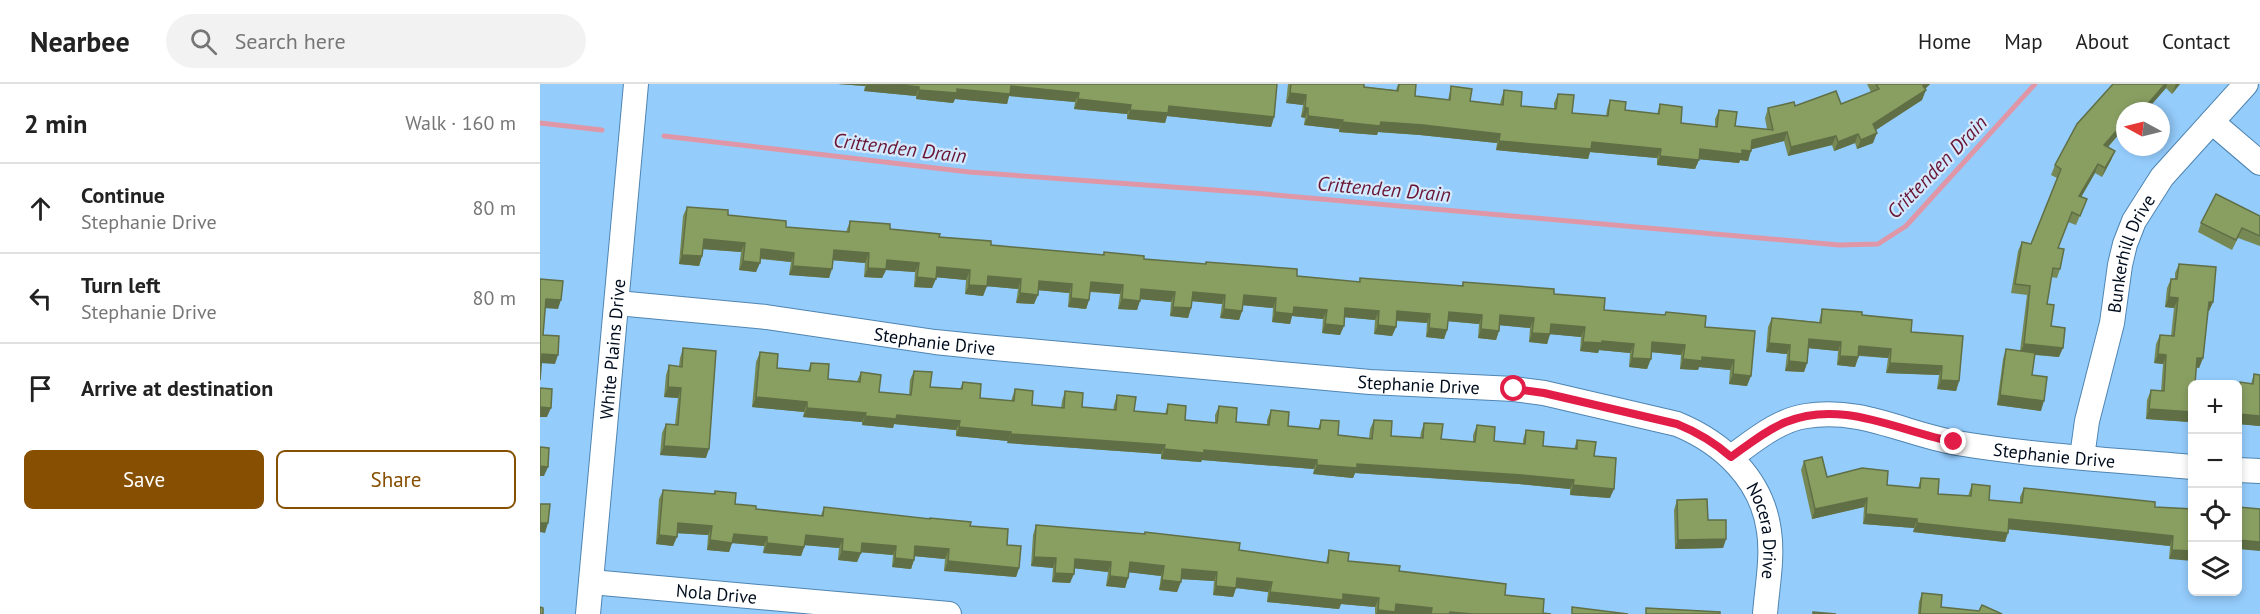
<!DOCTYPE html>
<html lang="en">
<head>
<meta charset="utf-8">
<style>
  body { margin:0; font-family:"PT Sans",sans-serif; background:#f2f2f2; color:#222 }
  .controls { position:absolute; right:18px; bottom:18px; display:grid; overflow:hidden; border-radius:9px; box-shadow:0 3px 9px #0003 }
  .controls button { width:54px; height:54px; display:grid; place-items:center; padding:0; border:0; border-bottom:2px solid #e0e0e0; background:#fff; color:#222; font:30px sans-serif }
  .compass { position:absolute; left:1576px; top:18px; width:54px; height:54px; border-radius:50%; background:#fff; box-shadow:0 3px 9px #0003; rotate:277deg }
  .stop { position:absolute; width:18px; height:18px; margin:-14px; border:4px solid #e11d48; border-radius:50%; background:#fff }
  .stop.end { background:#e11d48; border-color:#fff; box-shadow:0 2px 6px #0008 }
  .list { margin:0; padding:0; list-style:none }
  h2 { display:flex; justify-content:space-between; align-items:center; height:78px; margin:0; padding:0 24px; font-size:26px }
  h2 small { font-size:20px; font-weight:400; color:#767676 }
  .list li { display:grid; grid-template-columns:39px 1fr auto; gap:18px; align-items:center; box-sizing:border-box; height:90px; padding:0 24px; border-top:2px solid #e0e0e0 }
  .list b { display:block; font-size:22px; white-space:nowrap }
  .list p { margin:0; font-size:20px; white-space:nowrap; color:#767676 }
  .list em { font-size:20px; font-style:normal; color:#767676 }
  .actions { display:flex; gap:12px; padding:18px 24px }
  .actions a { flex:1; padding:14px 0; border:2px solid #874f01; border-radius:9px; text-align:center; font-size:21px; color:#874f01 }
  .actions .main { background:#874f01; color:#fff }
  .icon { flex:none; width:33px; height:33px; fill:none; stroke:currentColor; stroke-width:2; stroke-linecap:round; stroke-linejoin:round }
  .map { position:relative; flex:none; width:1720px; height:530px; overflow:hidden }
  header { display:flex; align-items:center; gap:36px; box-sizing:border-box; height:84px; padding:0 30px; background:#fff; border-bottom:2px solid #e0e0e0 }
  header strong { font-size:28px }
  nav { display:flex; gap:33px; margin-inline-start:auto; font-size:21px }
  .search { width:420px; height:54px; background:#f2f2f2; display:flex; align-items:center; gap:15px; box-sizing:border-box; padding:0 21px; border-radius:33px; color:#767676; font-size:22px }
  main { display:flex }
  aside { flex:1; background:#fff }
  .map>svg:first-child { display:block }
</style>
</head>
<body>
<header>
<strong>Nearbee</strong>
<div class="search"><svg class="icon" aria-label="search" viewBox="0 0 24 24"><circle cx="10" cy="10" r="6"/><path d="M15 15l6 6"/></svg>Search here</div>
<nav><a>Home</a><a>Map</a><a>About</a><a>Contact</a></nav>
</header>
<main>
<aside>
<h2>2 min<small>Walk · 160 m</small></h2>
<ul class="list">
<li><svg class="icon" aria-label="ahead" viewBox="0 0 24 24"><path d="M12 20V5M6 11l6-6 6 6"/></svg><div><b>Continue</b><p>Stephanie Drive</p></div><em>80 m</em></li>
<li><svg class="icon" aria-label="left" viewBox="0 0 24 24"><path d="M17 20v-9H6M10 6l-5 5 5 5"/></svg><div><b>Turn left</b><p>Stephanie Drive</p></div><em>80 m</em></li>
<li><svg class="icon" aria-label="arrive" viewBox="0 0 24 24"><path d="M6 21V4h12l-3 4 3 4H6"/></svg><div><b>Arrive at destination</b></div></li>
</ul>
<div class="actions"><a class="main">Save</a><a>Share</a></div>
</aside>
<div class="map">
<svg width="1720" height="530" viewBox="0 0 1720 530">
  <rect width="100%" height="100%" fill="#94ccfc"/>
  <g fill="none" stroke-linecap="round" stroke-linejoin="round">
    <g stroke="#df97a7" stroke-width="5">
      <polyline points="0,39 62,46"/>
      <polyline points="124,52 429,88 714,109 1299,161 1338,160 1366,142 1495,0"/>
    </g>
    <g stroke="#4f85b1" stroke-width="26">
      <g id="minor">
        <polyline points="1672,38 1720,79"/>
        <path id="s1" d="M77,219l149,14 169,25 49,5 386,35 144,7 30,4 133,31c46,19 85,55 92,107 4,27 -2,56 -4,83"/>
        <path id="s2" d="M1191,373c23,-16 47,-37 75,-41 55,-9 99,18 151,27 78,13 157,17 235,24"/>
        <path id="s3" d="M1542,373l5,-36 25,-98 8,-58 5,-21 9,-23 28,-44 84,-93"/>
        <polyline points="1698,386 1720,387"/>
        <path id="s4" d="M51,498l358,32"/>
        <path id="s5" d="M48,530l48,-530"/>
      </g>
    </g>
    <use href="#minor" stroke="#fff" stroke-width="24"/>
  </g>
  <g fill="#768954">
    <polygon points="298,0 737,0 734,33 731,43 627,32 625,39 587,35 587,30 534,25 535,18 469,12 467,20 415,15 413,19 376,15 376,12 324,7 325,2"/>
    <polygon points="748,0 824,0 824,3 856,6 858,0 876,0 875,12 908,16 911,2 930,17 960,20 961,16 964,6 981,22 1014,25 1014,19 1018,10 1032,29 1066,32 1067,25 1070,16 1085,26 1117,30 1120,20 1141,39 1175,43 1175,35 1179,26 1195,42 1227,45 1225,34 1228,24 1301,20 1331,8 1327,0 1390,0 1385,5 1382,16 1335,46 1333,59 1317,65 1315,59 1294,67 1292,61 1248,72 1244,57 1211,65 1208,77 1200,76 1199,79 1159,75 1155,85 1117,81 1117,74 1050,68 1048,75 956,66 957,59 880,51 838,48 837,51 799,48 799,45 764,41 765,34 761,33 763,21 746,19"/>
    <polygon points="1573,0 1640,0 1632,10 1626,4 1609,23 1612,25 1611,27 1585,27 1585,43 1568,63 1575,67 1571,76 1562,93 1555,89 1541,113 1547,115 1536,141 1528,138 1518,164 1520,185 1517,194 1511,193 1507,220 1511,242 1519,273 1495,271 1492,291 1501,327 1457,321 1463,275 1466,265 1480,267 1487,211 1471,209 1478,167 1482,158 1491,160 1517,94 1511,91 1515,81"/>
    <polygon points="147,123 246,143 306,148 310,137 350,145 451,161 563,171 564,168 604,175 665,180 666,178 757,192 819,198 820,194 922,202 923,198 1014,210 1064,226 1125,231 1126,228 1165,243 1215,247 1207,302 1189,300 1190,286 1159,283 1158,286 1140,285 1141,271 1111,268 1107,285 1089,283 1090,269 1059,266 1058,269 1040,267 1041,253 1010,250 1007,260 989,258 990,244 960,241 956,256 938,254 939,240 908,237 907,246 904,255 886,253 887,239 856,237 856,243 852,252 834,250 835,236 804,233 800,251 782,249 783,235 752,232 750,240 732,238 733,224 703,221 702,227 699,236 680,234 682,220 652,217 651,224 648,234 630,232 631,218 600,215 597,226 578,225 580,210 550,208 549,216 546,225 528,223 529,209 498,206 494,220 476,219 478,205 447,202 443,212 425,210 426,196 396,193 392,204 374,203 375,188 346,186 342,194 324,193 325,179 293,176 289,194 249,191 251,178 220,175 216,188 199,186 201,168 163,165 162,172 159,182 139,180 143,132"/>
    <polygon points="1720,132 1720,162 1698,154 1692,166 1658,148 1661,139"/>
    <polygon points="1639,180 1673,218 1669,227 1668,227 1663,274 1659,284 1656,283 1653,300 1653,330 1650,338 1606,335 1607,316 1611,306 1621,307 1623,280 1614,279 1616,260 1620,251 1631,252 1634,224 1625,223 1627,204 1631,195 1635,195 1635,189"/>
    <polygon points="1282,225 1322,231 1371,248 1419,297 1416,307 1397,305 1399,291 1346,289 1348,274 1319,272 1315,283 1297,281 1298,267 1269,264 1267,279 1264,288 1245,287 1247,270 1226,268 1228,243 1232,234 1279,238"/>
    <polygon points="143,264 166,374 120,371 122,349 126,340 135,340 138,314 124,313 126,291 129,281 139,282 140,274"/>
    <polygon points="220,268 237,284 268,287 271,279 288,295 317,297 321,288 339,308 369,311 370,296 374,287 390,303 420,305 423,298 440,314 471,317 475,305 492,321 521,324 522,317 525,307 542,323 573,326 574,321 577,311 594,327 625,330 628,320 645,336 675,339 675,331 679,322 696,338 727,341 727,336 731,326 748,342 778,345 781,336 798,351 829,354 830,345 834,336 851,352 880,354 881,348 884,339 901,355 933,358 933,351 937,341 954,357 983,360 983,356 986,346 1003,362 1034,365 1037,356 1054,372 1070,414 1030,411 1030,405 979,400 815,389 813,394 773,390 774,385 662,376 661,378 621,375 621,370 467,359 468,357 416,352 416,346 354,340 353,344 322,341 322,338 263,333 264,328 212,323 216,278"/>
    <polygon points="1714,290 1720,342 1698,340 1698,306 1700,298 1711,300"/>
    <polygon points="1264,377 1287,393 1347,401 1378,404 1381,394 1398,410 1428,412 1432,400 1449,416 1480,419 1480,413 1484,404 1615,423 1653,425 1629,475 1630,462 1528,451 1468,445 1465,458 1373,448 1374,444 1323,440 1324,423 1272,435 1261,386"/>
    <polygon points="123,406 174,410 175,407 195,420 216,425 281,431 284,423 430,442 467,461 479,484 476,493 404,487 405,475 375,472 371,485 352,483 353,471 321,468 317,478 298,476 299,464 265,461 261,472 223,469 224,462 192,459 189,468 167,466 168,451 137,449 133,462 116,460 119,415"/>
    <polygon points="1137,416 1168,436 1186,455 1183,464 1135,465 1134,426"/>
    <polygon points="496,441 699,466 786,479 789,466 808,477 859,487 965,511 1003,529 1011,530 835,530 835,523 801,520 799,525 727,518 728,508 696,504 693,513 673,511 674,497 641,495 637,508 619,506 621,492 589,488 588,494 585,504 566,502 568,488 534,484 530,499 512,498 513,484 491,482 493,451"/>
    <polygon points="1382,509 1401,523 1462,530 1378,530 1379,518"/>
  </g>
  <g fill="#606f45">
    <polygon points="298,0 326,0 325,2"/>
    <polygon points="327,0 351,0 379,3 376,12 324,7"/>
    <polygon points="1384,0 1390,0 1380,10 1386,6 1382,16 1330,50 1333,40"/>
    <polygon points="1625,0 1627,0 1626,4 1606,27 1607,21"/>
    <polygon points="1636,0 1640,0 1632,10"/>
    <polygon points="471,2 539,9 535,18 469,12 467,20 415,15 413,19 376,15 379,6 417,5"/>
    <polygon points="750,9 766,11 763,21 746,19"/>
    <polygon points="538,15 591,21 587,30 534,25"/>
    <polygon points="629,22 734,33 731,43 627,32 625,39 587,35 590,26"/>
    <polygon points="765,24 768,24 765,34 761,33"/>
    <polygon points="768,32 803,36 799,45 764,41"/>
    <polygon points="1585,37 1585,43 1561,71 1564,61"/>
    <polygon points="802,38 841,38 883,41 960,50 957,59 880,51 838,48 837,51 799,48"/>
    <polygon points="1247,48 1244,57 1209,66 1212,56"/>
    <polygon points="1337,49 1333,59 1317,65 1321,56"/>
    <polygon points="1318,50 1315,59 1294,67 1298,58"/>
    <polygon points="1296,52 1292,61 1248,72 1251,63"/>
    <polygon points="959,57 1052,58 1121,65 1117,74 1050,68 1048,75 956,66"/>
    <polygon points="1160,65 1202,66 1211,67 1208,77 1200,76 1199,79 1156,75"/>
    <polygon points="1575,67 1571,76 1562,93 1565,84"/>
    <polygon points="1120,72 1159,76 1155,85 1117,81"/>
    <polygon points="1558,80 1555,89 1536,122 1539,112"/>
    <polygon points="164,155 205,159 201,168 161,165"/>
    <polygon points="221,165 254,169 251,178 218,174"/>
    <polygon points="294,166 329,169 325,179 290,176"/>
    <polygon points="142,171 162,172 159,182 139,180"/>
    <polygon points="347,176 379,179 375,188 346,186 342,194 324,193 328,184"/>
    <polygon points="203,177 220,179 216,188 199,186"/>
    <polygon points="253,182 292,185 289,194 249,191"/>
    <polygon points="397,183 430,186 426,196 393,193"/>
    <polygon points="448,192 481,195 478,205 444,202"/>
    <polygon points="377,193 396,195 392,204 374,203"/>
    <polygon points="499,197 532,200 529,209 496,206"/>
    <polygon points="551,198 583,201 580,210 548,207"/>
    <polygon points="429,201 447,202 443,212 425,210"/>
    <polygon points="601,205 635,208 631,218 598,215"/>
    <polygon points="653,208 685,211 682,220 650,217"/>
    <polygon points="480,209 498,211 494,220 476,219"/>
    <polygon points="704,211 736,214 733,224 700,221"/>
    <polygon points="1629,213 1638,214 1634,224 1625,223"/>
    <polygon points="531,214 549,216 546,225 528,223"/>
    <polygon points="6,215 21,216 18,225 3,224"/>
    <polygon points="582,215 600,217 597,226 578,225"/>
    <polygon points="1669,218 1673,218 1669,227 1665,227"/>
    <polygon points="633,223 651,224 648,234 630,232"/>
    <polygon points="754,223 787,226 783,235 752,232 750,240 732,238 735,228"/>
    <polygon points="805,224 839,227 835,236 802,233"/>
    <polygon points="684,225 702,227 699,236 680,234"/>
    <polygon points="857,227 890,230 887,239 854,236"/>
    <polygon points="909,228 942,231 939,240 905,237"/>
    <polygon points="960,231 994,234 990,244 957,241"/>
    <polygon points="785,240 804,242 800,251 782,249"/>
    <polygon points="1011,240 1045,243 1041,253 1008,250"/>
    <polygon points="838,241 856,243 852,252 834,250"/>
    <polygon points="889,244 907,246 904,255 886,253"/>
    <polygon points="941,245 959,247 956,256 938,254"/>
    <polygon points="992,249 1010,250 1007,260 989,258"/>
    <polygon points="1269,255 1301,258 1298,267 1266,264"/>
    <polygon points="1062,257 1094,260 1090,269 1059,266 1058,269 1040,267 1043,258"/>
    <polygon points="1112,258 1145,261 1141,271 1109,268"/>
    <polygon points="1229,259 1250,261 1247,270 1226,268"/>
    <polygon points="1484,260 1523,264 1519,273 1480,269"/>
    <polygon points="1319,262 1351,265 1348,274 1316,271"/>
    <polygon points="2,270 18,271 15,280 0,279"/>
    <polygon points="1618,270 1626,271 1623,280 1614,279"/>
    <polygon points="1300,272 1318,273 1315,283 1297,281"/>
    <polygon points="1162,273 1194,276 1190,286 1159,283 1158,286 1140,285 1143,275"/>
    <polygon points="1092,274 1111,275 1107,285 1089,283"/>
    <polygon points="1657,274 1663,274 1659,284 1653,283"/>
    <polygon points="1249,277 1267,279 1264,288 1245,287"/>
    <polygon points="1350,279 1402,282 1399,291 1346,289"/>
    <polygon points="1193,290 1211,292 1207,302 1189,300"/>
    <polygon points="1401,296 1419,297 1416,307 1397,305"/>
    <polygon points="128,303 141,304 138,314 124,313"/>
    <polygon points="1460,311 1504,317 1501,327 1457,321"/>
    <polygon points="216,313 267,318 264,328 212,323"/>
    <polygon points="0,323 11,324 7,333 0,333"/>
    <polygon points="267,324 326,329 322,338 263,333"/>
    <polygon points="1609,325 1653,328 1653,330 1650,338 1606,335"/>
    <polygon points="1698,330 1720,332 1720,342 1698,340"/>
    <polygon points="357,331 420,337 416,346 354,340 353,344 322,341 325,332"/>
    <polygon points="419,343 471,348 468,357 416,352"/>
    <polygon points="471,350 625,361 621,370 467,359"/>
    <polygon points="124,362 169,365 166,374 120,371"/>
    <polygon points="624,365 664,366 777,376 774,385 662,376 661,378 621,375"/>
    <polygon points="817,380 982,391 1034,396 1030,405 979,400 815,389 813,394 773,390 777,381"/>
    <polygon points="0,382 8,383 4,392 0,392"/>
    <polygon points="1033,401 1074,405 1070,414 1030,411"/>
    <polygon points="1327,414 1324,423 1272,435 1275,425"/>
    <polygon points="1326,430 1377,435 1374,444 1323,440"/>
    <polygon points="1469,435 1531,441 1633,452 1630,462 1466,445"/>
    <polygon points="0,439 8,439 5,449 0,448"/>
    <polygon points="138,439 172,442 168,451 135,449"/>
    <polygon points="1377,439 1468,449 1465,458 1373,448"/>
    <polygon points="194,450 227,453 224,462 192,459 189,468 167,466 170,456"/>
    <polygon points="119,451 137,453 133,462 116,460"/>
    <polygon points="266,451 303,455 299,464 262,461"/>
    <polygon points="1186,455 1183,464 1135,465 1138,456"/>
    <polygon points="1698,456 1720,458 1720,467 1698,465"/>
    <polygon points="227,459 264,463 261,472 223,469"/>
    <polygon points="322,459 356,462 353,471 318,468"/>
    <polygon points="375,462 409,465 405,475 372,472"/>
    <polygon points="1632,466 1653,467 1653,477 1629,475"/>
    <polygon points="302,467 321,469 317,478 298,476"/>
    <polygon points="494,473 516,474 513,484 491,482"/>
    <polygon points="355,474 374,476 371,485 352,483"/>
    <polygon points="535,475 571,478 568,488 531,484"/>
    <polygon points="408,477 479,484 476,493 404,487"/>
    <polygon points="590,478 624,482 621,492 586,488"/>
    <polygon points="642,485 677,488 674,497 639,495"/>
    <polygon points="515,489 534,490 530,499 512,498"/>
    <polygon points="570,492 588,494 585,504 566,502"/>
    <polygon points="697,494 732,498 728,508 696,504 693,513 673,511 676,502"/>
    <polygon points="622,496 641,498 637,508 619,506"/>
    <polygon points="730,508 803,510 839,514 835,523 801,520 799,525 727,518"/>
    <polygon points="856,520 892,524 890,530 836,530 838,526"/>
    <polygon points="910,528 933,530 909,530"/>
  </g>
  <g fill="#899f62" stroke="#606f45" stroke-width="1.5">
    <polygon points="351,0 737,0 734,33 629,22 628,29 590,26 591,21 538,15 539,9 471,2 470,10 417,5 417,9 379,6 379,3"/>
    <polygon points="751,0 824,0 824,3 858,7 859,0 876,0 875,12 910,16 911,2 932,5 930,17 963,21 964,6 982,8 981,22 1016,25 1018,10 1034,11 1032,29 1068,32 1070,16 1086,18 1085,26 1119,30 1120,20 1142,23 1141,39 1177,43 1179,26 1197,28 1195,42 1233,46 1228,24 1254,18 1255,22 1296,7 1301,20 1339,5 1336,0 1384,0 1383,2 1386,6 1333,40 1337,49 1321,56 1318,50 1298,58 1296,52 1251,63 1247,48 1212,56 1211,67 1202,66 1202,70 1160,65 1159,76 1120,72 1121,65 1052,58 1051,65 959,57 960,50 883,41 841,38 840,42 802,38 803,36 768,32 768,24 765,24 766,11 750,9"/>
    <polygon points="1573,0 1625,0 1607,21 1612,25 1610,27 1585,27 1585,37 1564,61 1575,67 1565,84 1558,80 1539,112 1547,115 1540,132 1532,128 1518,164 1524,165 1520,185 1513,184 1507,220 1514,221 1511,242 1525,244 1523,264 1484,260 1490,202 1475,200 1482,158 1491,160 1521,85 1515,81 1537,40"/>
    <polygon points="1676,110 1720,132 1720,152 1702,144 1696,156 1661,139"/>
    <polygon points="147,123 188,126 188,131 246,137 246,143 309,148 310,137 350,140 350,145 400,150 399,153 451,157 451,161 564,171 564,168 604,172 604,175 666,180 666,178 757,185 757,192 820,198 820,194 923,202 923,198 1014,205 1014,210 1065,214 1064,226 1125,231 1126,228 1166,232 1165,243 1215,247 1211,292 1193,290 1194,276 1162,273 1162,277 1143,275 1145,261 1112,258 1111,275 1092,274 1094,260 1062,257 1062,259 1043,258 1045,243 1011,240 1010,250 992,249 994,234 960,231 959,247 941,245 942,231 909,228 907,246 889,244 890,230 857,227 856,243 838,241 839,227 805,224 804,242 785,240 787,226 754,223 753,230 735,228 736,214 704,211 702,227 684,225 685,211 653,208 651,224 633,223 635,208 601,205 600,217 582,215 583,201 551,198 549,216 531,214 532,200 499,197 498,211 480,209 481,195 448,192 447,202 429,201 430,186 397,183 396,195 377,193 379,179 347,176 346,185 328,184 329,169 294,166 292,185 253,182 254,169 221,165 220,179 203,177 205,159 164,155 162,172 142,171"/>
    <polygon points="1639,180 1676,183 1673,218 1669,218 1663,274 1657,274 1655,300 1653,300 1653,328 1609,325 1611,306 1624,307 1626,271 1618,270 1620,251 1634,252 1638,214 1629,213 1631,195 1637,195"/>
    <polygon points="0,195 23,197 21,216 6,215 3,251 19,252 18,271 2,270 0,296"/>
    <polygon points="1282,225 1322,228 1322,231 1372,236 1371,248 1423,252 1419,297 1401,296 1402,282 1350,279 1351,265 1319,262 1318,273 1300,272 1301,258 1269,255 1267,279 1249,277 1250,261 1229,259 1232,234 1281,239"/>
    <polygon points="143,264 176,267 169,365 124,362 126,340 138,341 141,304 128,303 129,281 142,283"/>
    <polygon points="1466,265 1495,269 1492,291 1507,293 1504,317 1460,311"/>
    <polygon points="220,268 238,270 237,284 270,287 271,279 289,280 288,295 320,298 321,288 341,291 339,308 371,311 374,287 392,288 390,303 422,305 423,298 441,300 440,314 474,317 475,305 493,307 492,321 524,324 525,307 543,309 542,323 576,326 577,311 596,313 594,327 627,330 628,320 646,322 645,336 677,339 679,322 697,324 696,338 729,341 731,326 749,328 748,342 780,345 781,336 799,337 798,351 832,355 834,336 852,337 851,352 883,354 884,339 903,340 901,355 935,358 937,341 955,343 954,357 985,360 986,346 1004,348 1003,362 1037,365 1037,356 1056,358 1054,372 1076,374 1074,405 1033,401 1034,396 982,391 817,380 817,384 777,381 777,376 664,366 664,369 624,365 625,361 471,350 471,348 419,343 420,337 357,331 356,335 325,332 326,329 267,324 267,318 216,313"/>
    <polygon points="1714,290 1720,291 1720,332 1698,330 1700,298 1713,300"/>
    <polygon points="0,304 12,305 11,324 0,323"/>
    <polygon points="0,363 9,364 8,383 0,382"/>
    <polygon points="1282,373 1287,393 1322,384 1348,387 1347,401 1380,404 1381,394 1399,395 1398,410 1431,412 1432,400 1450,402 1449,416 1482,419 1484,404 1615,418 1615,423 1653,425 1653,467 1632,466 1633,452 1531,441 1469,435 1468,449 1377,439 1377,435 1326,430 1327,414 1275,425 1264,377"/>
    <polygon points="123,406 175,410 175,407 196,409 195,420 216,422 216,425 283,432 284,423 390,435 390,434 431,438 430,442 468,445 467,461 481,462 479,484 408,477 409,465 375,462 374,476 355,474 356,462 322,459 321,469 302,467 303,455 266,451 264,463 227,459 227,453 194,450 192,459 170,456 172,442 138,439 137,453 119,451"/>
    <polygon points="1167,415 1168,436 1186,436 1186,455 1138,456 1137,416"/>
    <polygon points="0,420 10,420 8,439 0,439"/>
    <polygon points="1698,423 1720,425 1720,458 1698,456"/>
    <polygon points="496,441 605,450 605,448 700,459 699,466 788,479 789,466 809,469 808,477 860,482 859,487 966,500 965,511 1004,515 1003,529 1011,530 933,530 910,528 909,530 891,530 892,524 856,520 855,528 838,526 839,514 803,510 803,516 730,508 732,498 697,494 696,504 676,502 677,488 642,485 641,498 622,496 624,482 590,478 588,494 570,492 571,478 535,475 534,490 515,489 516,474 494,473"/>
    <polygon points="1382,509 1402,511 1401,523 1439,527 1442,521 1462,530 1380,530"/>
    <polygon points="0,523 3,524 3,530 0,530"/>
    <polygon points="1032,523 1088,530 1032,530"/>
    <polygon points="1106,524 1180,528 1180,530 1106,530"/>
    <polygon points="1273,528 1296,530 1273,530"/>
  </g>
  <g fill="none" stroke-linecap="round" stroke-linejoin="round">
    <path stroke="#e11d48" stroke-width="8" d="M974,305l30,4 133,31c20,8 37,18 54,33 17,-12 35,-27 55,-35 56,-23 112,9 168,20"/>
  </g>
  <g text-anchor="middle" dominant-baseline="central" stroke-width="4.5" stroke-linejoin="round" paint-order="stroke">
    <g font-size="18" fill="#000d1e" stroke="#d3e9fd">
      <text stroke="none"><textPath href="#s3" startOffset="210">Bunkerhill Drive</textPath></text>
      <text stroke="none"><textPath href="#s1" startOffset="320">Stephanie Drive</textPath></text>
      <text stroke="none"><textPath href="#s5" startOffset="266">White Plains Drive</textPath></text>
      <text stroke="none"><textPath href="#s1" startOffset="806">Stephanie Drive</textPath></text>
      <text stroke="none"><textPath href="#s2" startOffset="339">Stephanie Drive</textPath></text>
      <text stroke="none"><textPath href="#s1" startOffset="1215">Nocera Drive</textPath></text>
      <text stroke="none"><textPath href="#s4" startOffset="126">Nola Drive</textPath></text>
    </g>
    <g font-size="20" font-style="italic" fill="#681432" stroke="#d3e9fd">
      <text transform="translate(360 64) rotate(7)">Crittenden Drain</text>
      <text transform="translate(1397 83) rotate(-46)">Crittenden Drain</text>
      <text transform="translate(844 105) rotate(5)">Crittenden Drain</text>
    </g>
  </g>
</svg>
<div class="controls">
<button>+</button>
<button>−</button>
<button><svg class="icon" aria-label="locate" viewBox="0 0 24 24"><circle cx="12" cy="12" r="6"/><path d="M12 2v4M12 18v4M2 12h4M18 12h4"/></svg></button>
<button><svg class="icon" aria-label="layers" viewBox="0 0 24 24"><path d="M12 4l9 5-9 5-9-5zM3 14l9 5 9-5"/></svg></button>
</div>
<svg class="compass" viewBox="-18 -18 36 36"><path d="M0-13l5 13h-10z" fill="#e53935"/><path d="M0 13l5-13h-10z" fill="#767676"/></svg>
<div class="stop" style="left:974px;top:305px"></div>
<div class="stop end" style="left:1414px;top:358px"></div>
</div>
</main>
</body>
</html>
